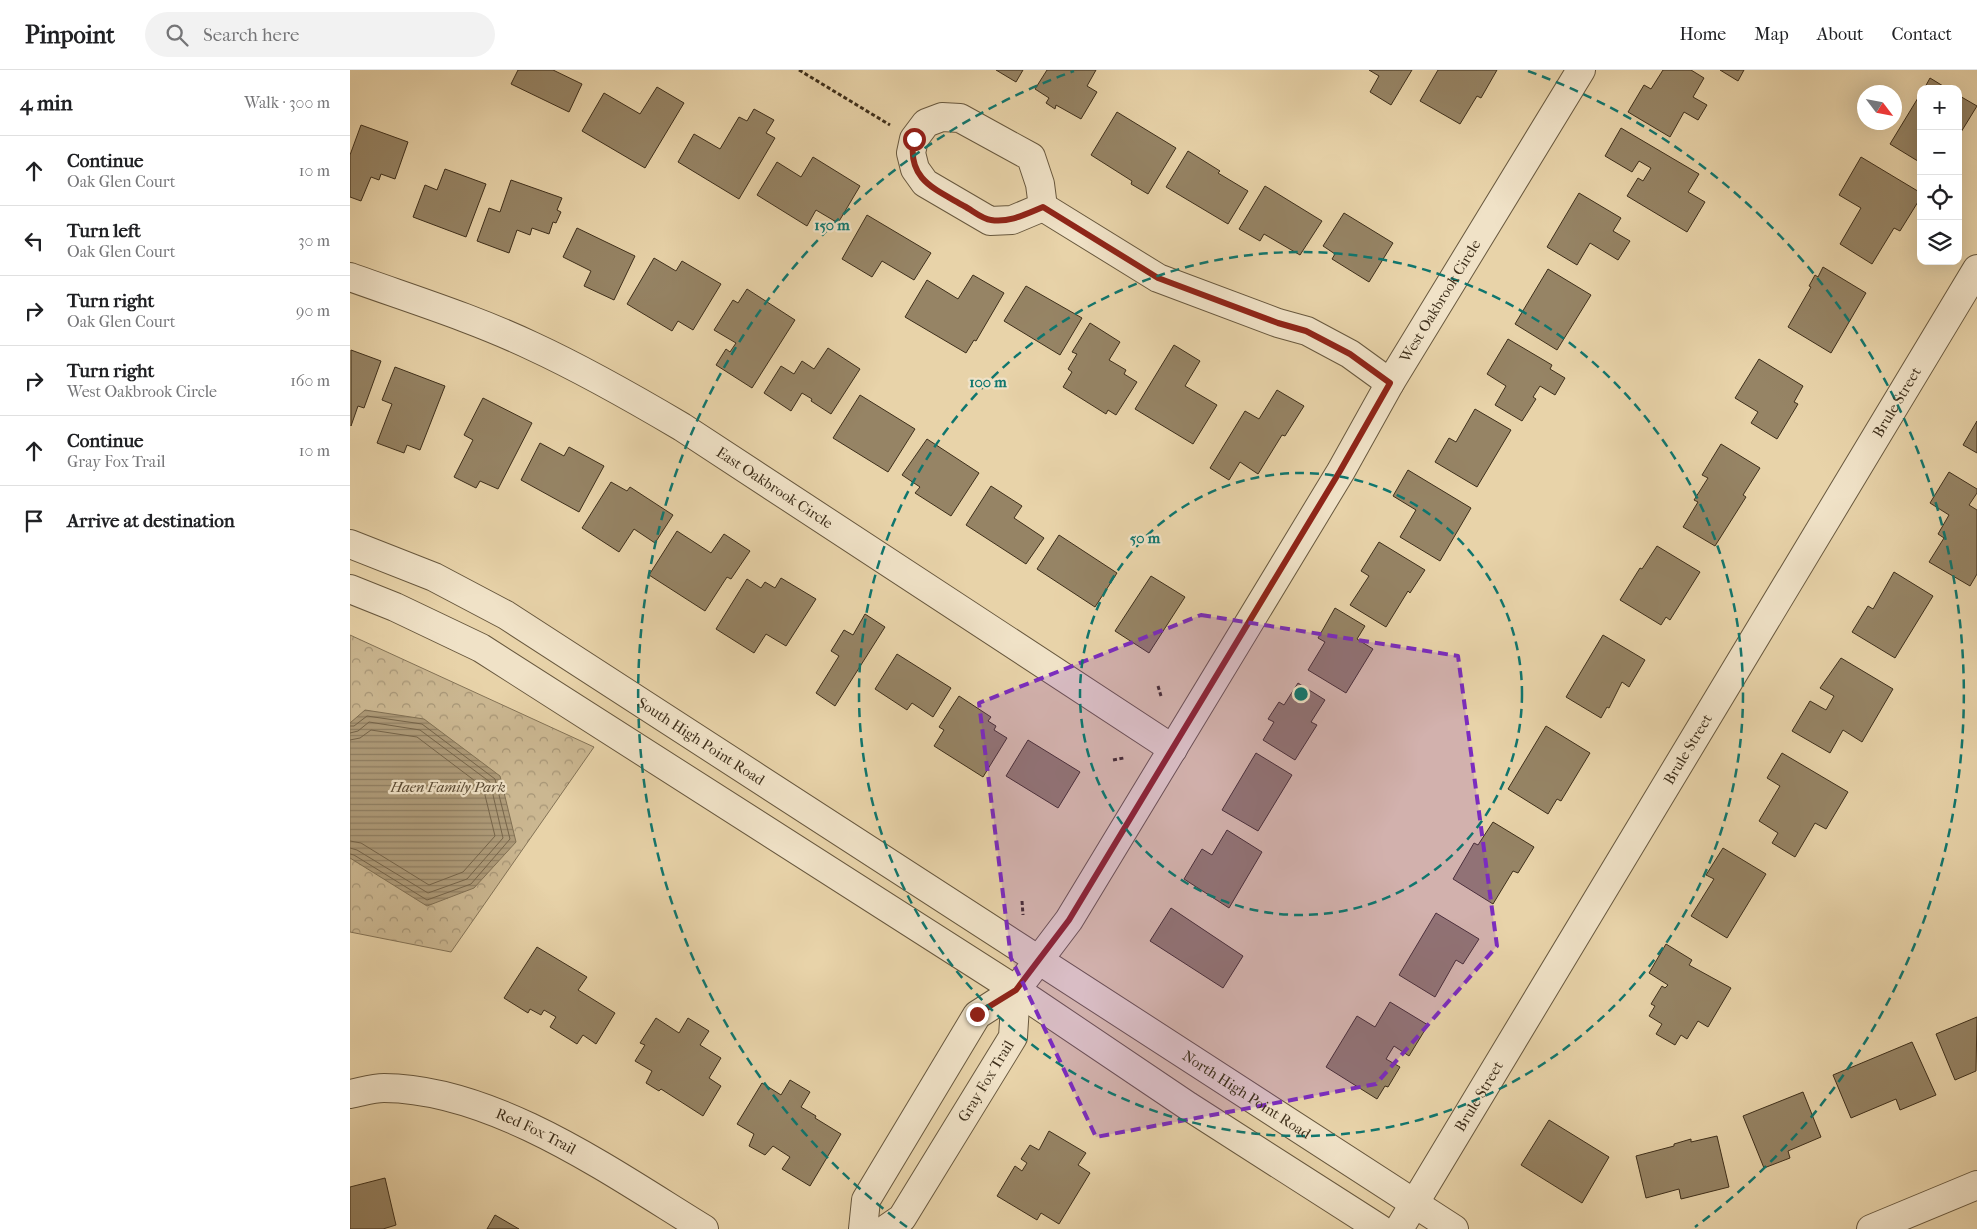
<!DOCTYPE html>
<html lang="en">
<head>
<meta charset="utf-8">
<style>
  body { margin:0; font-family:"IM FELL French Canon",serif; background:#f2f2f2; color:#202124 }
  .controls { position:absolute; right:15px; top:15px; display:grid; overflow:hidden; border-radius:10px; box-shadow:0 5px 20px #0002 }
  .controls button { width:45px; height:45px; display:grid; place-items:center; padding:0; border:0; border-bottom:1px solid #e0e0e0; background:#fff; color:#202124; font:25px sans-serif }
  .compass { position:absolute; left:1507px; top:15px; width:45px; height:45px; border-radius:50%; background:#fff; box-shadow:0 5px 20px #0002; rotate:122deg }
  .stop { position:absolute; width:15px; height:15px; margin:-11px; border:4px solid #8f2418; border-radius:50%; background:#fff }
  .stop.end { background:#8f2418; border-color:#fff; box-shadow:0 1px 5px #0008 }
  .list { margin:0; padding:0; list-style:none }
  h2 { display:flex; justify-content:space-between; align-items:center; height:65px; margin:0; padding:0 20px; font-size:21px }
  h2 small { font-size:16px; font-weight:400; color:#757577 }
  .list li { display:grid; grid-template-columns:32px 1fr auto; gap:15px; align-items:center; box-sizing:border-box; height:70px; padding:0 20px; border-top:1px solid #e0e0e0 }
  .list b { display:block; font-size:19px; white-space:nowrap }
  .list p { margin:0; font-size:16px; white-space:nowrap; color:#757577 }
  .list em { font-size:16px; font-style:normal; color:#757577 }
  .icon { flex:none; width:28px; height:28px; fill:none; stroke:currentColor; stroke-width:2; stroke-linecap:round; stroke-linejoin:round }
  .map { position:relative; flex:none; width:1627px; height:1159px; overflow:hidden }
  header { display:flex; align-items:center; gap:30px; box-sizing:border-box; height:70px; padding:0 25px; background:#fff; border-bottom:1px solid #e0e0e0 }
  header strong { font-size:24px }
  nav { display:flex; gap:28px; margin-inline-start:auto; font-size:18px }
  .search { width:350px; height:45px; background:#f2f2f2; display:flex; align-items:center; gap:12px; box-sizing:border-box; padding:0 18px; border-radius:28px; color:#757577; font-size:19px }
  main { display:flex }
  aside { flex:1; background:#fff }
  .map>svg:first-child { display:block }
</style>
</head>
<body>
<header>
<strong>Pinpoint</strong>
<div class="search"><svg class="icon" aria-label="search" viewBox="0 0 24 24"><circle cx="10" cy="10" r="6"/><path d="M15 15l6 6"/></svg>Search here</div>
<nav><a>Home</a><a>Map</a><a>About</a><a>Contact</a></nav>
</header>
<main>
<aside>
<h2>4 min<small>Walk · 300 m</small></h2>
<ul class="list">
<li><svg class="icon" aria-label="ahead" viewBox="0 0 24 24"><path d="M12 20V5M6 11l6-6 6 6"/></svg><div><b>Continue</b><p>Oak Glen Court</p></div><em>10 m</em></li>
<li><svg class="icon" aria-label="left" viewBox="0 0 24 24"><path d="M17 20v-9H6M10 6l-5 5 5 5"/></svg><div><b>Turn left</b><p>Oak Glen Court</p></div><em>30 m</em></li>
<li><svg class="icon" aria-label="right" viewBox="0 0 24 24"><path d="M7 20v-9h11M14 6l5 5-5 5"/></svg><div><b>Turn right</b><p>Oak Glen Court</p></div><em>90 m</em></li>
<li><svg class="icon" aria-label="right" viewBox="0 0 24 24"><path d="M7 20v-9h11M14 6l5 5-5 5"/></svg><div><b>Turn right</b><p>West Oakbrook Circle</p></div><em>160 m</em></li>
<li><svg class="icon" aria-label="ahead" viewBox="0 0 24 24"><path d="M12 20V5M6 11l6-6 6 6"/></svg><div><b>Continue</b><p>Gray Fox Trail</p></div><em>10 m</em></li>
<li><svg class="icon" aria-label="arrive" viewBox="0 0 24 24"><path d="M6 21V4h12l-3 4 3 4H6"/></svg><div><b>Arrive at destination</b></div></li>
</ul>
</aside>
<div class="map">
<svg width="1627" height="1159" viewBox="0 0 1627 1159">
  <defs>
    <pattern id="park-crowns" width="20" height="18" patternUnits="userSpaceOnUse" patternTransform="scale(1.25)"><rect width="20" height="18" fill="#cbb791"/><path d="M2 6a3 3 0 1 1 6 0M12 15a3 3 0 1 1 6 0" fill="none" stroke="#a69576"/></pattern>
    <pattern id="water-rules" width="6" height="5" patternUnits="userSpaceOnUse" patternTransform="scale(1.25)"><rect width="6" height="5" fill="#ae9b79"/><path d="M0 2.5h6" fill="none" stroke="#8f7f62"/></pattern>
  </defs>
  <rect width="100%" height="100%" fill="#e8d3a9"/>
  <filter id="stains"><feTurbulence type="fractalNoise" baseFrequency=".004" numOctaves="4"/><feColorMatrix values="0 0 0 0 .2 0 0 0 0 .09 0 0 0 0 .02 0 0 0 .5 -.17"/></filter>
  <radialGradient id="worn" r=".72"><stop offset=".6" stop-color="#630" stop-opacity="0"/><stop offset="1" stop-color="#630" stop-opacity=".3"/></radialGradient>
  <polygon fill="url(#park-crowns)" stroke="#847356" points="0,565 244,677 101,882 0,862"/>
  <polygon fill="url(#water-rules)" stroke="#817053" points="15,640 74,649 150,706 166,772 124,818 77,836 0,788 0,653"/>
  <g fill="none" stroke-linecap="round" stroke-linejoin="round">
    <g stroke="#76654a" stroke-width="1">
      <polyline points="0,656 4,656 17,646 72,654 145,709 160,769 121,814 77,830 4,785 0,784"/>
      <polyline points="0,663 8,661 19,652 70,660 140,712 153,768 117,809 78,823 7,780 0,778"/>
      <polyline points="0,670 10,668 21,660 67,667 133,717 145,766 113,802 79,815 11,773 0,771"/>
    </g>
  </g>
  <g fill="#968465" stroke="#3e2f1b">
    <polygon points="168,0 203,0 232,14 219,42 161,14"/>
    <polygon points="646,0 673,0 666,12"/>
    <polygon points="697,0 746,0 737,16 747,22 731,49 706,35 705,39 696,33 699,28 685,19"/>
    <polygon points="1019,0 1062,0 1041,35 1020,22 1029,6"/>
    <polygon points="1088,0 1147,0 1131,28 1127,26 1110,54 1070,31"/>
    <polygon points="1313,0 1341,0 1354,8 1343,27 1357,35 1348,50 1334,42 1320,67 1278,42 1294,15 1301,19"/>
    <polygon points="1370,0 1394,0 1388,11"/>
    <polygon points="1580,8 1598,19 1574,19"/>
    <polygon points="307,17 334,33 295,98 232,61 254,23 290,44"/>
    <polygon points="1571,23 1571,93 1540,74"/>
    <polygon points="1608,25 1627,36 1608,67"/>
    <polygon points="404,39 424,50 416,63 425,68 389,129 328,92 344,64 370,79 389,47 397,51"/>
    <polygon points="767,42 826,78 798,124 781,114 782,111 741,85"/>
    <polygon points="11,55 58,72 45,109 31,104 29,110 21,107 11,131 0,127 0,85"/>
    <polygon points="1271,58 1349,104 1338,122 1355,132 1337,162 1277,126 1288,108 1293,111 1301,98 1289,91 1282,102 1255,86"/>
    <polygon points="838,81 870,101 868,103 898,121 878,154 816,117"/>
    <polygon points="463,87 510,116 488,153 466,140 457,156 407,125 427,92 451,107"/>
    <polygon points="1511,87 1571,123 1571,127 1550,161 1544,158 1522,194 1490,174 1511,138 1489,125"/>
    <polygon points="95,99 136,114 116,167 63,147 75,115 87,120"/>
    <polygon points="161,110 212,128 207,140 211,142 206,153 203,152 199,164 182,158 180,165 167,160 159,183 127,171 139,138 150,142"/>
    <polygon points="915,116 972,151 950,185 914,164 910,171 889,159"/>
    <polygon points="1229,123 1271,148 1263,161 1280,171 1268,190 1240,173 1227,195 1197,177"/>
    <polygon points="994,143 1043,173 1019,212 982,189 985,184 973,176"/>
    <polygon points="517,145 581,183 564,210 532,191 522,207 492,189"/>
    <polygon points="227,158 285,186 264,230 234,216 241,201 213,187"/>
    <polygon points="304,188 326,201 332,191 371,214 343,260 328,251 322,261 277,234"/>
    <polygon points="1473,197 1516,223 1481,283 1438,257 1461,217 1459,216 1465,205 1468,207"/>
    <polygon points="1198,199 1241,225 1207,280 1165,254"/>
    <polygon points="623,205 654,223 626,271 624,270 616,283 555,247 577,210 608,229"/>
    <polygon points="676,216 732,248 710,285 654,251"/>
    <polygon points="397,219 445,250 402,318 366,295 376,279 380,282 386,273 364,260 383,230 388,233"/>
    <polygon points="740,253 770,272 759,290 776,300 774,304 787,312 766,345 758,340 756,344 713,317 722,302 718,299 727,284 722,282"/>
    <polygon points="1158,269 1202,295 1200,299 1215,308 1205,325 1190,316 1183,327 1186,329 1172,351 1145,335 1156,316 1137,304"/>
    <polygon points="824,275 850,291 835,316 867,335 843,374 785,339"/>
    <polygon points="478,278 510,299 481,344 461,331 462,329 452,323 441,341 414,323 431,296 444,304 452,291 464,299"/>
    <polygon points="1,280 31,291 14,338 8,336 1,356"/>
    <polygon points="1409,289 1453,316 1444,332 1448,334 1427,369 1401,353 1408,342 1385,328"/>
    <polygon points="45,297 95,316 70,380 57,375 54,383 27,373 42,334 32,330"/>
    <polygon points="927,320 954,336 935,366 932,365 908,404 890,392 879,410 860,398 895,341 909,349"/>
    <polygon points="510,325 565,359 538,402 483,368"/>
    <polygon points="133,328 182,353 148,419 130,411 126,418 104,407 123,370 114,365"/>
    <polygon points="1125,339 1161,360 1127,417 1085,392 1099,368 1106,372"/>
    <polygon points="1627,351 1627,383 1613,375"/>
    <polygon points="577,369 629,403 601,446 565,423 570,417 552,405"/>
    <polygon points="190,373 214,386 219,377 254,396 229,442 171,410"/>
    <polygon points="1371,374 1410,398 1393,425 1396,427 1365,476 1333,457 1348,432 1344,430 1358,408 1352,405"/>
    <polygon points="1058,400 1121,438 1090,491 1050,467 1066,440 1043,426"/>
    <polygon points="1599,402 1627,419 1627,423 1619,435 1627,440 1627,504 1620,516 1579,492 1594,468 1588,464 1599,445 1580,433"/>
    <polygon points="261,412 277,421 280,417 323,445 305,473 284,459 269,482 232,458"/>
    <polygon points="641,416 672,436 664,448 694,468 676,494 616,455"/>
    <polygon points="327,461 361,483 374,464 400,481 381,509 377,507 355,541 299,505"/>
    <polygon points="709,465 767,503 745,537 687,499"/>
    <polygon points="1029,472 1075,500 1060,523 1058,521 1036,557 1000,535 1019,506 1011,501"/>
    <polygon points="1307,476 1350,502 1320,550 1316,547 1311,555 1270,530 1290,498 1292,499"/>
    <polygon points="1544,502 1583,526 1545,588 1502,562 1518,536 1523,539"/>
    <polygon points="801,506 835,527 799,583 765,561"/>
    <polygon points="431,508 466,529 436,576 416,564 404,583 366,559 397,509 411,518 415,512 425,518"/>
    <polygon points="985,538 1015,556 1007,569 1023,579 996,623 958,600 975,572 968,568"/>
    <polygon points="515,544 535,557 485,636 466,623 489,586 481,581 494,560 503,565"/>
    <polygon points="1253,565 1295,590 1279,617 1272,612 1259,638 1257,637 1251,648 1216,627"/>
    <polygon points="547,584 601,618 583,647 562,633 557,640 525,619"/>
    <polygon points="1491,588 1543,619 1512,672 1493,660 1480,683 1442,661 1460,631 1476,640 1484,626 1470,618"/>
    <polygon points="948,613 975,630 961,652 967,655 945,690 913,670 924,652 918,649 929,632 934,635"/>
    <polygon points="609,626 641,647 638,651 646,656 644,660 657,668 633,707 584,676 594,660 589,657"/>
    <polygon points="1196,656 1240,683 1211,731 1207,729 1198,744 1158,719"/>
    <polygon points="678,670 730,702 708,738 656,706"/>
    <polygon points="906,683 942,705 908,761 872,740"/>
    <polygon points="1432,683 1498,722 1476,759 1465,753 1445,787 1422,773 1428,763 1409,751 1430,716 1417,708"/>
    <polygon points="1143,752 1184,777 1168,803 1163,801 1143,834 1103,809 1124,773 1128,775"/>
    <polygon points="877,760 912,782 879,838 834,809 852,779 862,785"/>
    <polygon points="1373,778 1416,804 1377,868 1341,846 1364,809 1356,805"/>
    <polygon points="821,838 893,886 873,918 800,871"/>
    <polygon points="1086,843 1129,869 1113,894 1106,890 1085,927 1049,905"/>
    <polygon points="1316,874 1342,890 1339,895 1381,918 1358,957 1348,951 1337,969 1331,965 1325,975 1306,964 1312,954 1299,946 1305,936 1301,934 1312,916 1315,918 1318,915 1299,903"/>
    <polygon points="187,877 237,907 228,920 265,943 246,974 233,965 227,974 200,957 206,947 194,940 191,945 180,939 178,943 154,928"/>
    <polygon points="1040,932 1078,955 1059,986 1044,976 1036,989 1050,997 1038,1017 1035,1016 1027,1029 976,997 1007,946 1025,957"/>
    <polygon points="1627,947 1626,1001 1605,1010 1586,964"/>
    <polygon points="306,948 329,963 338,948 359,961 350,975 371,988 359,1008 371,1016 353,1046 311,1019 309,1021 296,1013 302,1001 285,991 295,975 290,973"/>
    <polygon points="1562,972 1586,1025 1550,1040 1546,1029 1501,1048 1483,1005"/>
    <polygon points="440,1010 460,1022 451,1037 466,1046 465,1048 491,1064 460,1116 432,1099 440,1087 423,1076 415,1085 399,1076 404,1064 387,1054 412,1013 431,1025"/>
    <polygon points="1453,1022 1471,1067 1438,1081 1440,1088 1414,1098 1393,1046"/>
    <polygon points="1199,1050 1259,1087 1232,1133 1171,1095"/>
    <polygon points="699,1061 736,1083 728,1095 740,1103 709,1154 691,1143 687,1150 647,1126 665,1096 672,1101 677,1093 671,1089 680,1075 689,1080"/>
    <polygon points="1367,1066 1379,1117 1331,1129 1329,1119 1296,1128 1286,1086 1324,1076 1324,1074 1341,1069 1341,1072"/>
    <polygon points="35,1108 46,1155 33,1159 0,1159 0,1117"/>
    <polygon points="145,1145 169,1159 137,1159"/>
  </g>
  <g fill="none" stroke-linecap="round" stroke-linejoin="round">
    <g stroke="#68583e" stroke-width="30">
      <g id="minor">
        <polygon points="592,47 610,48 681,87 690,114 693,137 662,150 640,151 575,113 565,99 561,83 564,69 576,53"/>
        <polyline points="693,137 808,208 928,253 957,261 1000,284 1040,313"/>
        <path id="s1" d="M0,207c61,22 123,41 182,69 52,24 101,52 150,81l491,322"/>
        <path id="s2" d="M0,474l84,33 72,38 948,614"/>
        <polyline points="0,519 45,537 131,578 666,920 838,1036 1030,1159"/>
        <path id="s3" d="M0,1024c11,-2 23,-6 34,-6 111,1 227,84 320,141"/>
        <path id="s4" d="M513,1159l3,-29 111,-185 39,-25 53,-70 272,-449 49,-88 191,-313"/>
        <path id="s5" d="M536,1159l16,-11 111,-181 3,-47"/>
        <path id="s6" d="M1049,1159l578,-960"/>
        <polyline points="1521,1159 1627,1115"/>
      </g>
    </g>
    <g stroke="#3e2f1b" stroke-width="3" stroke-dasharray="4 2.5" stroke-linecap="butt">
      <polyline points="449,0 540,55"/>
      <polyline points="808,616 811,626"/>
      <polyline points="763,690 774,688"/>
      <polyline points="672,831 673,845"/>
    </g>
    <use href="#minor" stroke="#f0e2c7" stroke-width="28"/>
  </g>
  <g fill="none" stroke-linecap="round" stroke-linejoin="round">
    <path stroke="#8f2418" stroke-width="6" d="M564,69c-8,40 21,50 50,67 8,4 18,13 27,14 18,3 35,-6 52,-13l115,71 120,45 28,8 44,23 40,29 -50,88 -271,449 -53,70 -39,24"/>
  </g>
  <path fill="#7b2cbf" fill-opacity="0.2" stroke="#7b2cbf" stroke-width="4" stroke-dasharray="10 6" stroke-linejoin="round" d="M851,545l257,41 39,290 -121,138 -280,53 -85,-179 -32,-255z"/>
  <g fill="none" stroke="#0f766e" stroke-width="2.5" stroke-dasharray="9 6">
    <circle cx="951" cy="624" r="221"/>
    <circle cx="951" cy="624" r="442"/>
    <path d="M557 1157A663 663 0 0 1 724 1M1178 1A663 663 0 0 1 1345 1157"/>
  </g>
  <g text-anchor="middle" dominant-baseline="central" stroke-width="4.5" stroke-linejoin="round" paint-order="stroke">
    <g font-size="15" fill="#3e2f1b" stroke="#f0e2c7">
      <text stroke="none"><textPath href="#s4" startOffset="1101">West Oakbrook Circle</textPath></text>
      <text stroke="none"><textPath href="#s6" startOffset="965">Brule Street</textPath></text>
      <text stroke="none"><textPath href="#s1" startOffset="476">East Oakbrook Circle</textPath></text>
      <text stroke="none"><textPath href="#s2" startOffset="404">South High Point Road</textPath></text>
      <text stroke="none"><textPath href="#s6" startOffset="560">Brule Street</textPath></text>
      <text stroke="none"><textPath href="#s5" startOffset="180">Gray Fox Trail</textPath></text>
      <text stroke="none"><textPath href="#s2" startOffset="1054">North High Point Road</textPath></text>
      <text stroke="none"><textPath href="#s6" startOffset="155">Brule Street</textPath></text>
      <text stroke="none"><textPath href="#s3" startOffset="194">Red Fox Trail</textPath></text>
    </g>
    <g font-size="15" font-style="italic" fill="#5a4a33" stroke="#f0e2c7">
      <text x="98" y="717">Haen Family Park</text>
    </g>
  </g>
  <circle cx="951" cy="624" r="8" fill="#0f766e" stroke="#f0e2c7" stroke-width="2.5"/>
  <g font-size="15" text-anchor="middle" font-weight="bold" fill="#0f766e" stroke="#f0e2c7" stroke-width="4.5" stroke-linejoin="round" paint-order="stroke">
    <text x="482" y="160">150 m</text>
    <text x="638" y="317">100 m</text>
    <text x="795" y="473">50 m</text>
  </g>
  <rect width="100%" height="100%" filter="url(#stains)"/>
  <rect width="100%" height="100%" fill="url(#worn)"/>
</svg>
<div class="controls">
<button>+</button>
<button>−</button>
<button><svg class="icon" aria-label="locate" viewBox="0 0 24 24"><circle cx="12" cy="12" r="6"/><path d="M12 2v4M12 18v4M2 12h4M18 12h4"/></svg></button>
<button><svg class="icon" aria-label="layers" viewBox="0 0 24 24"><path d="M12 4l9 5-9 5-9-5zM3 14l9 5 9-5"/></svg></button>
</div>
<svg class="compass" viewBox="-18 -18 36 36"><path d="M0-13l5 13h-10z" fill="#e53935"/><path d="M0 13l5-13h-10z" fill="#757577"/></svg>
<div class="stop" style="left:564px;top:69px"></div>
<div class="stop end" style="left:627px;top:944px"></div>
</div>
</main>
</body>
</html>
